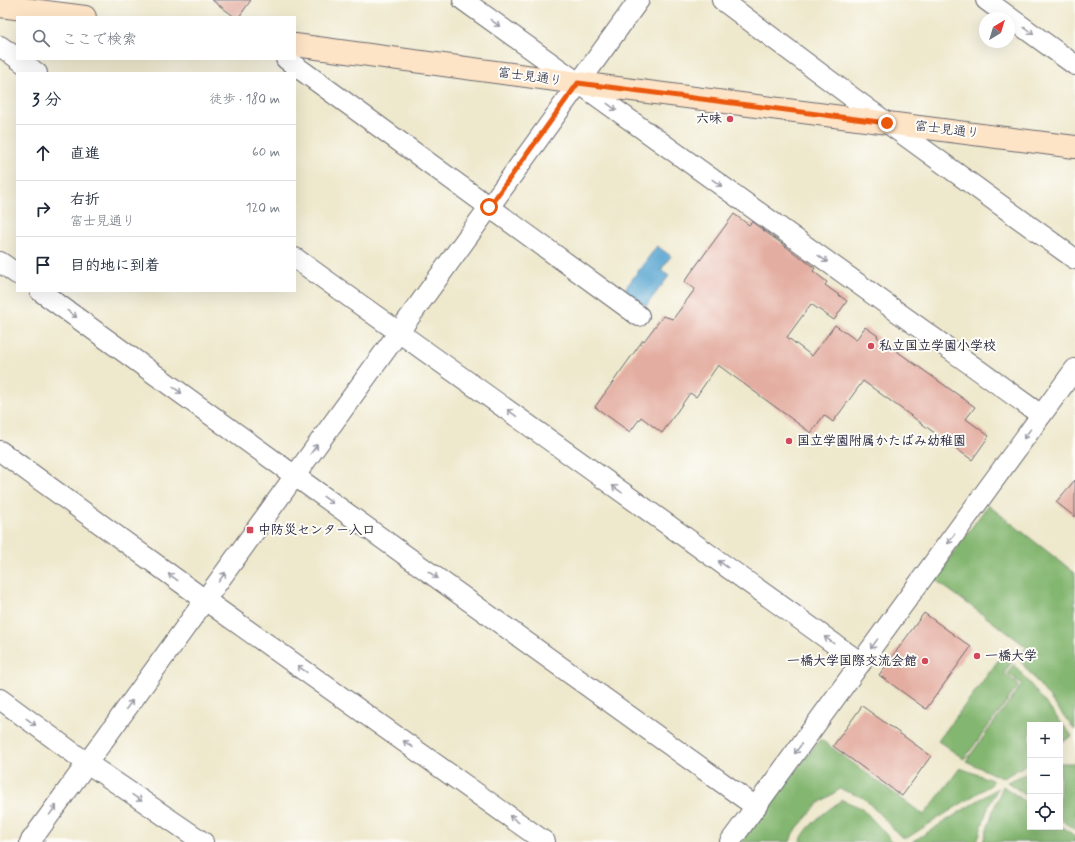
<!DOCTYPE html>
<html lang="ja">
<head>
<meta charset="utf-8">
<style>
  body { margin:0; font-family:Mynerve,"Klee One",sans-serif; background:#f6f6f7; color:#1f2937 }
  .controls { position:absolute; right:12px; bottom:12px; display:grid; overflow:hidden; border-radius:0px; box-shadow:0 4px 16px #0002 }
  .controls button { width:36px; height:36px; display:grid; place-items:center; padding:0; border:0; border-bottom:1px solid #e0e1e3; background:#fff; color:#1f2937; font:20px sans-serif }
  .compass { position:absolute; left:979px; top:12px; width:36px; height:36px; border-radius:50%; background:#fff; box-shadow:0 4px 16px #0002; rotate:38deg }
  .stop { position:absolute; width:12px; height:12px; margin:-9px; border:3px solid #ea580c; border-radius:50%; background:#fff }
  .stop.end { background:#ea580c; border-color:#fff; box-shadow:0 1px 4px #0008 }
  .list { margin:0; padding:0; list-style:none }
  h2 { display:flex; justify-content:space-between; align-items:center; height:52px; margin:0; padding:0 16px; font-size:17px }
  h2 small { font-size:13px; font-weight:400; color:#747a83 }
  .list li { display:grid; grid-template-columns:26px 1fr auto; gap:12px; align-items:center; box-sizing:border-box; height:56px; padding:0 16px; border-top:1px solid #e0e1e3 }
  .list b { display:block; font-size:15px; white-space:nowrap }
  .list p { margin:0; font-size:13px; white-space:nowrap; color:#747a83 }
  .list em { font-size:13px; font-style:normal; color:#747a83 }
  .icon { flex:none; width:22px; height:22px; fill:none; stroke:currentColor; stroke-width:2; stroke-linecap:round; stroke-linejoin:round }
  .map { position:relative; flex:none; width:1075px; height:842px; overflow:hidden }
  .search { position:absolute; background:#fff; box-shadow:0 4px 16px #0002; left:16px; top:16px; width:280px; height:44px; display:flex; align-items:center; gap:10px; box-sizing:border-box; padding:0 14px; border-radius:0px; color:#747a83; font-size:15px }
  .panel { position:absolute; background:#fff; box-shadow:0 4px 16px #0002; left:16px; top:72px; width:280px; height:220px; border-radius:0px }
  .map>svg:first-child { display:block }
</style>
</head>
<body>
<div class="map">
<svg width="1075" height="842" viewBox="0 0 1075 842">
  <rect width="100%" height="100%" fill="#fdfcf7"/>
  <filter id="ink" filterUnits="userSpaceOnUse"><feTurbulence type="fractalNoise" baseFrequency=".025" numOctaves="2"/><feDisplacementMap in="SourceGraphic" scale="8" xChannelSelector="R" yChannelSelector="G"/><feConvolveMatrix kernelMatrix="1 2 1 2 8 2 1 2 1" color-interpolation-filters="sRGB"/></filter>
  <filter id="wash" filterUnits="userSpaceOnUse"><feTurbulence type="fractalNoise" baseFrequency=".012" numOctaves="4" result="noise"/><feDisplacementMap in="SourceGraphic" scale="16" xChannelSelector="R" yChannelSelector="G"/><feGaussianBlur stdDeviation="0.9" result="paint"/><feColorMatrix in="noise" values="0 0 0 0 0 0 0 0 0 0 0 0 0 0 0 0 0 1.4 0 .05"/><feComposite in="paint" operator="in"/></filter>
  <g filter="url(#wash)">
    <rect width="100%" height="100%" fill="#eee8cc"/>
    <g fill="#83b670" stroke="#526c56">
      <polygon points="988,505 1075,573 1075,730 1018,658 1027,647 934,579"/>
      <polygon points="1003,654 1012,662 1004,673 1019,685 964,759 938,741"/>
      <polygon points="1014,664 1072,736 1060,743 1060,725 1030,725 1030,762 1004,778 997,776 966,761 1022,684 1007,673"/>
      <polygon points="820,739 924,815 960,768 992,780 992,784 907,838 901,837 864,798 840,789 819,803 793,833 790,842 741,842"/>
      <polygon points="1060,763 1075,763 1075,830 1060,819"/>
      <polygon points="1030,772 1030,798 1007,782"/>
      <polygon points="1003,786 1030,805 1030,827 1060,827 1060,825 1075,836 1075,842 983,842 994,808"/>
      <polygon points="998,788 988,807 977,842 912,842"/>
      <path d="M842,800l20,8 31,34h-93c6,-17 28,-32 42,-42z"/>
    </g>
    <polygon fill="#56a4d0" stroke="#3c6386" points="657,246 671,256 661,270 669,276 646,306 624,290"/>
    <g id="blocks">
      <g fill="#e4ada1">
        <polygon points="212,0 251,0 239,17 235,17"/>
        <polygon points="734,214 749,225 752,222 815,268 813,271 827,282 825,285 847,301 834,320 811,304 787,337 812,356 835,325 856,340 865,327 878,336 877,337 975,407 966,419 989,436 972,460 863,381 833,422 824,415 811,433 718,365 696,397 690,393 662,433 641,417 630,432 595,407 643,340 644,341 663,316 673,319 695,289 684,282"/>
        <polygon points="1075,480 1075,517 1056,502"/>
        <polygon points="924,613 971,647 926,709 879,675"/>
        <polygon points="862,706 931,756 902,796 833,746"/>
      </g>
    </g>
  </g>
  <g filter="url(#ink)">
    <use href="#blocks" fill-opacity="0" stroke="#69676e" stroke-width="1"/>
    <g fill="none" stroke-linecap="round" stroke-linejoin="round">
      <g stroke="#69676e" stroke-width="22">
        <g id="street">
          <polyline points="463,0 1041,415"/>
          <polyline points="722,0 853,98 1075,259"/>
          <polyline points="986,0 1075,65"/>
          <polyline points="0,46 17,58"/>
          <polyline points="18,59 37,73"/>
          <polyline points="286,59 639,316"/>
          <polyline points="295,258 861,663"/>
          <polyline points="0,262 17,274"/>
          <polyline points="40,291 295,476 756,807"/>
          <polyline points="0,451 205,600 545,842"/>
          <polyline points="0,699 87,763 203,842"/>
          <polyline points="30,842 639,0"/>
          <polyline points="730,842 1075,369"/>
        </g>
      </g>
      <g stroke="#69676e" stroke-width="24">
        <g id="secondary">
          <polyline points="0,6 85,17"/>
          <polyline points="295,45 578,83 1075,147"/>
        </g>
      </g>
      <use href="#street" stroke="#fff" stroke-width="20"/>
      <use href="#secondary" stroke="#fee4c6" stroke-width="22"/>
    </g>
    <defs><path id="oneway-shaft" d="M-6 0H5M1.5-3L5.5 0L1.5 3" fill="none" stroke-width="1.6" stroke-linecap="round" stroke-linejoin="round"/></defs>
    <g stroke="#9c9ca7">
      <use href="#oneway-shaft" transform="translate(495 23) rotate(36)"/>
      <use href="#oneway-shaft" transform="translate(1029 31) rotate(36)"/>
      <use href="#oneway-shaft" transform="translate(612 107) rotate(36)"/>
      <use href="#oneway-shaft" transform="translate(717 183) rotate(36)"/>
      <use href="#oneway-shaft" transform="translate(823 259) rotate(36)"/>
      <use href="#oneway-shaft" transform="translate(72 314) rotate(36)"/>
      <use href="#oneway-shaft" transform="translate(177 390) rotate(36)"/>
      <use href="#oneway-shaft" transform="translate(512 413) rotate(-144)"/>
      <use href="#oneway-shaft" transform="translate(1027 434) rotate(126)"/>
      <use href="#oneway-shaft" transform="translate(314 449) rotate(-54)"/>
      <use href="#oneway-shaft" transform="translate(617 489) rotate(-144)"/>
      <use href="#oneway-shaft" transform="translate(328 500) rotate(36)"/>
      <use href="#oneway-shaft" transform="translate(951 539) rotate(126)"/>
      <use href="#oneway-shaft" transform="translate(723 564) rotate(-144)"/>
      <use href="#oneway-shaft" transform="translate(433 575) rotate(36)"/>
      <use href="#oneway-shaft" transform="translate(173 577) rotate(-144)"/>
      <use href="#oneway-shaft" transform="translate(222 577) rotate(-54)"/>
      <use href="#oneway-shaft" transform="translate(829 640) rotate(-144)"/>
      <use href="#oneway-shaft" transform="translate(874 644) rotate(126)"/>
      <use href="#oneway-shaft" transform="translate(302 669) rotate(-145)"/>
      <use href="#oneway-shaft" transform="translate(129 705) rotate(-54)"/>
      <use href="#oneway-shaft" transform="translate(31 722) rotate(36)"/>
      <use href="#oneway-shaft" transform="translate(408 744) rotate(-145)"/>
      <use href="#oneway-shaft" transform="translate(798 749) rotate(126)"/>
      <use href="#oneway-shaft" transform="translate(137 798) rotate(34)"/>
      <use href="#oneway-shaft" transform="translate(53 810) rotate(-54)"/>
      <use href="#oneway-shaft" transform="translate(514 819) rotate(-144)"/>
    </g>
  </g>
  <g fill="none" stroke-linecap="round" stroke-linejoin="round" filter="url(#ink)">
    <polyline stroke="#ea580c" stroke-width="5" points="489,207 578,83 887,123"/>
  </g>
  <g fill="#d1495b" stroke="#fdfcf7" stroke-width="1.5">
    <circle cx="730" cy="119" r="4"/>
    <circle cx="871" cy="346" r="4"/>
    <circle cx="789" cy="441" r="4"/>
    <rect x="246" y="526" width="8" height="8" rx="2"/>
    <circle cx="977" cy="656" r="4"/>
    <circle cx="925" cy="661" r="4"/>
  </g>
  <g text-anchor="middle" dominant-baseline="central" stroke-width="4" stroke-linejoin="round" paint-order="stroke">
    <g font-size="13" fill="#22223b" stroke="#fdfcf7">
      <text transform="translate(530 77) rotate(8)">富士見通り</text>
      <text transform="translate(947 130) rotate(7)">富士見通り</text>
    </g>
    <g font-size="13" font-weight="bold" fill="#22223b" stroke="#fdfcf7" text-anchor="start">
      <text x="722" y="119" text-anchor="end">六味</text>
      <text x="879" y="346">私立国立学園小学校</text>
      <text x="797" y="441">国立学園附属かたばみ幼稚園</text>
      <text x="258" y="530">中防災センター入口</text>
      <text x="985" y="656">一橋大学</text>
      <text x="917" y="661" text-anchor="end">一橋大学国際交流会館</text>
    </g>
  </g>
</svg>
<div class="controls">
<button>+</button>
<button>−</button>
<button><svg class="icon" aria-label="locate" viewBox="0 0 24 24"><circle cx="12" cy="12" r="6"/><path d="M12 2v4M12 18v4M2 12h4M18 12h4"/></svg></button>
</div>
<svg class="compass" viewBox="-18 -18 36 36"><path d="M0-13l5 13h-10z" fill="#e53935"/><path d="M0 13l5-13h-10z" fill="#747a83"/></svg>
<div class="stop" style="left:489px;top:207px"></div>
<div class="stop end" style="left:887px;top:123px"></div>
<div class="search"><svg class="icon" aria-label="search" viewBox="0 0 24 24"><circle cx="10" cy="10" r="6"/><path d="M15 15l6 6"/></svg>ここで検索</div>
<section class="panel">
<h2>3 分<small>徒歩 · 180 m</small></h2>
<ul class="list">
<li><svg class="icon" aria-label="ahead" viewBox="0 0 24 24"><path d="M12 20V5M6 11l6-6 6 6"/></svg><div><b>直進</b></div><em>60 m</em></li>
<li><svg class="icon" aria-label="right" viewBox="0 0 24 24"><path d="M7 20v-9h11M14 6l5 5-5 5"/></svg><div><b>右折</b><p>富士見通り</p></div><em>120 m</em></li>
<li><svg class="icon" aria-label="arrive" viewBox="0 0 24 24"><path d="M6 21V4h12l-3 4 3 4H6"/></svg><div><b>目的地に到着</b></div></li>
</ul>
</section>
</div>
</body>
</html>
